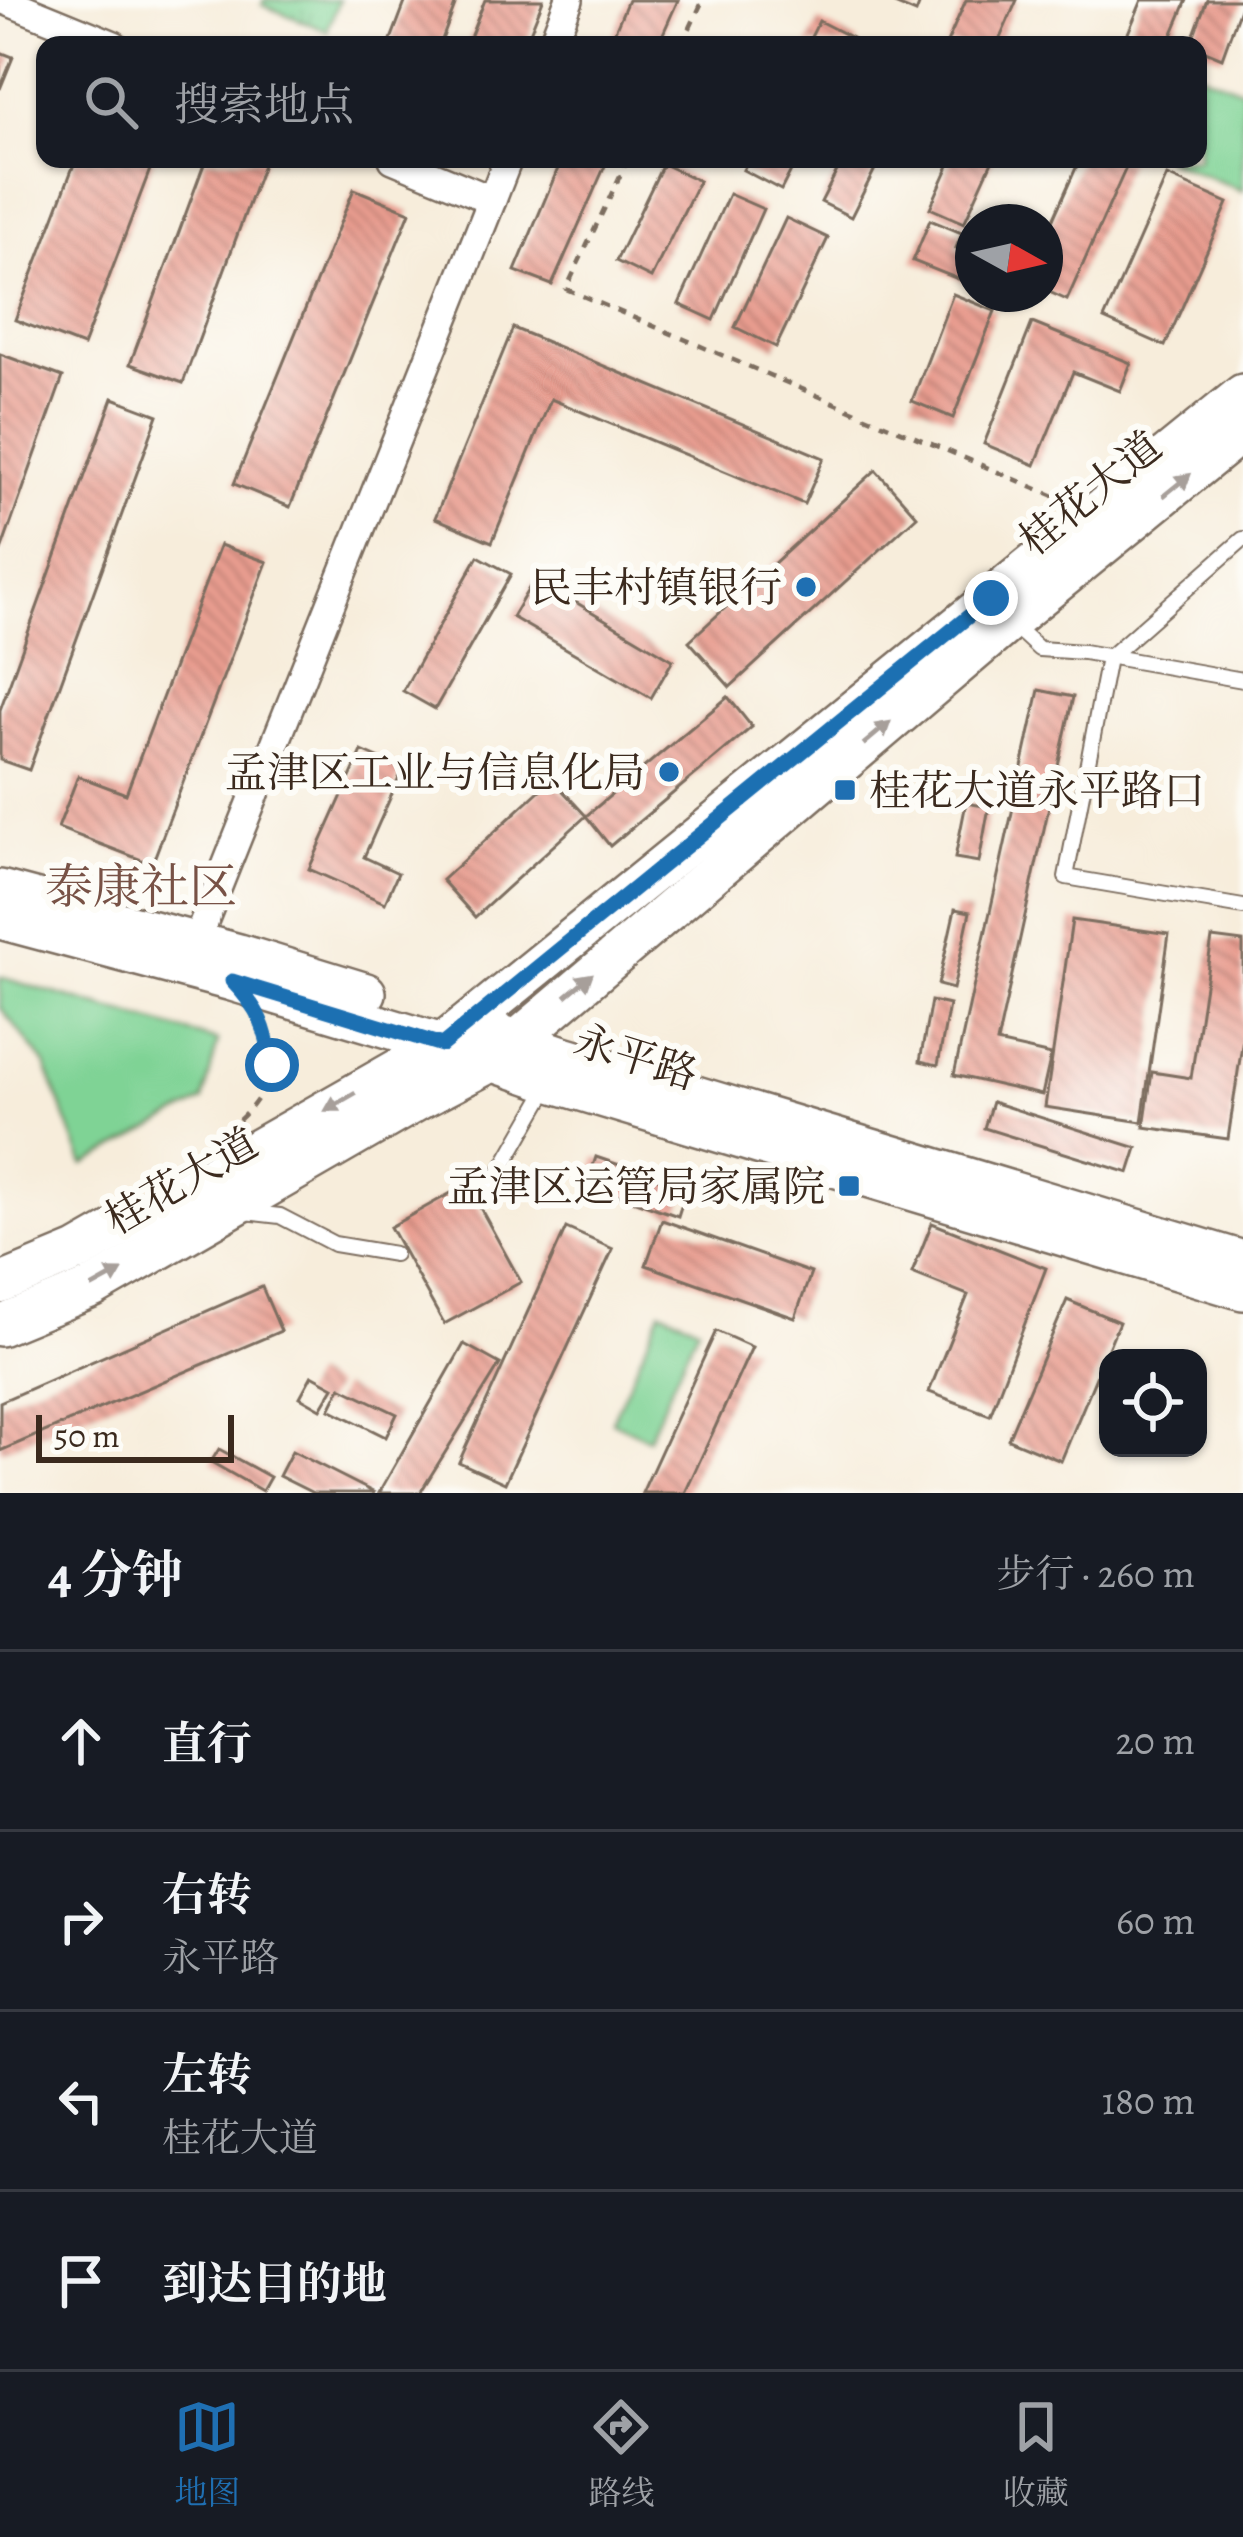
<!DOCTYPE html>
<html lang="zh">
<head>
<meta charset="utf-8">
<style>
  body { margin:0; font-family:Alegreya,"Noto Serif SC",serif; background:#242831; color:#f1f3f6 }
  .controls { position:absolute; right:36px; bottom:36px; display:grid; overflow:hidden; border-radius:24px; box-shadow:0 3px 9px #0004 }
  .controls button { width:108px; height:108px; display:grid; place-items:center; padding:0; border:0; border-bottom:3px solid #363941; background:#171b24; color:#f1f3f6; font:60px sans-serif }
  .compass { position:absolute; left:955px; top:204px; width:108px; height:108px; border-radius:50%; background:#171b24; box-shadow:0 3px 9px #0004; rotate:98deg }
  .scale { position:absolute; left:36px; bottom:30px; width:198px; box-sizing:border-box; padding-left:12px; border:6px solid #3b2a1e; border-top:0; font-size:33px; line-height:42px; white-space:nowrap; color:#3b2a1e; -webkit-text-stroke:9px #fdfcf7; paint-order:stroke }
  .stop { position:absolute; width:36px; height:36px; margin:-27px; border:9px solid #1f6fb2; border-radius:50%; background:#fff }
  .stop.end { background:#1f6fb2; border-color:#fff; box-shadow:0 3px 12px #0008 }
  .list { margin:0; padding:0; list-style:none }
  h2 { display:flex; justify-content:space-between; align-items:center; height:156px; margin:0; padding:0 48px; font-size:51px }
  h2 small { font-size:39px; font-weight:400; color:#9ea1a6 }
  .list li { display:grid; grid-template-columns:78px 1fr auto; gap:36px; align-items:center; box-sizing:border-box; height:180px; padding:0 48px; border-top:3px solid #363941 }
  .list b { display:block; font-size:45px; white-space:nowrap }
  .list p { margin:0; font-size:39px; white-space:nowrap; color:#9ea1a6 }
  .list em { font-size:39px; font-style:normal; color:#9ea1a6 }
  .icon { flex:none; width:66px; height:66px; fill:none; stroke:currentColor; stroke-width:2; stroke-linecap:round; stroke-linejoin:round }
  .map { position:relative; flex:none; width:1243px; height:1493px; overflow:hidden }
  .search { position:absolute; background:#171b24; box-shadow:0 3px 9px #0004; left:36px; right:36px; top:36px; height:132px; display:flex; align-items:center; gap:30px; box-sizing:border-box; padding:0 42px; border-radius:24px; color:#9ea1a6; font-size:45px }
  .sheet { height:876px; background:#171b24 }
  nav { display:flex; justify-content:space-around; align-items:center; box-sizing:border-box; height:168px; border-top:3px solid #363941; background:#171b24; font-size:33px; color:#9ea1a6 }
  nav a { display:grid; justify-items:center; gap:6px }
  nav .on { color:#1f6fb2 }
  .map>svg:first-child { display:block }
</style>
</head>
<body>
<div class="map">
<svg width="1243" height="1493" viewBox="0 0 1243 1493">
  <defs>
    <pattern id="park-tufts" width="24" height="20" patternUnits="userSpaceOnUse" patternTransform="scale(3)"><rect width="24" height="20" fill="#7fd395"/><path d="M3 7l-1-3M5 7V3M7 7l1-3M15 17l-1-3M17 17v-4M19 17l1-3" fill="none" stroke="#6fb580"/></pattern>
    <pattern id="building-back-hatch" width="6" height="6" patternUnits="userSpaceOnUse" patternTransform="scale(3)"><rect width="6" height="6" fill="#e89c8f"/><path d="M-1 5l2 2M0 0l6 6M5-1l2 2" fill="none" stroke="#bd7f74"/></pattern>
  </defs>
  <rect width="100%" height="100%" fill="#fdfcf7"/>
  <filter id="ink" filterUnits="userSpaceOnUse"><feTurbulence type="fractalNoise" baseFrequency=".00833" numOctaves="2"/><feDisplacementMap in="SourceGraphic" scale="24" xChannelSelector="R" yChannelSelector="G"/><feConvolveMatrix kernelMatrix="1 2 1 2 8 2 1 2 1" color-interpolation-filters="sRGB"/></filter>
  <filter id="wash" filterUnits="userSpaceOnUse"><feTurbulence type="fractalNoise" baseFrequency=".004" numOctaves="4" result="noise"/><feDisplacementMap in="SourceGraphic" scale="48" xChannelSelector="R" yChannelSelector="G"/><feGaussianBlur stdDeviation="2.7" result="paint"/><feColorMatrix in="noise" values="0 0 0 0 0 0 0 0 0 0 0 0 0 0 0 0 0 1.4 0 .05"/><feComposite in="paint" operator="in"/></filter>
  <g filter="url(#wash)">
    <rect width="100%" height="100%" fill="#f7eddb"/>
    <g fill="#7fd395" stroke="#5d7e5a" stroke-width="3">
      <polygon points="1198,72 1243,90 1243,191 1164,159 1198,159"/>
      <polygon points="0,977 218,1041 203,1101 84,1165 45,1064 0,1007"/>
      <polygon points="661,1310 698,1326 648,1438 612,1421"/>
    </g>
    <polygon fill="url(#park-tufts)" stroke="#5d7e5a" stroke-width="3" points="264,0 339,0 327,31 262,5"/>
    <g id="blocks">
      <g fill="url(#building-back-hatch)">
        <polygon points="406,0 457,0 440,45 389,45"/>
        <polygon points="485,0 543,0 525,45 467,45"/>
        <polygon points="628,0 678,0 658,45 609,45"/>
        <polygon points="885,0 921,0 916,13"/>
        <polygon points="966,0 1017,0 997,45 946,45"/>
        <polygon points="1142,0 1187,0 1168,45 1123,45"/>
        <polygon points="1207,0 1243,0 1222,58 1198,48 1198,45 1190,45"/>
        <polygon points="819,21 858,41 856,45 807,45"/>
        <polygon points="0,52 13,57 0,89"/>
        <polygon points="76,159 154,159 83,346 15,320"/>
        <polygon points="206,159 265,159 183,383 130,364"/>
        <polygon points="562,159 608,159 552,285 515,271"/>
        <polygon points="749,159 797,159 781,190 743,170"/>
        <polygon points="843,159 880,159 851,217 821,202"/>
        <polygon points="952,159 993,159 964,223 930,208"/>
        <polygon points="1080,159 1129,161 1067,300 1045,290 1045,237"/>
        <polygon points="663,164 699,181 651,278 616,261"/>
        <polygon points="1167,176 1228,203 1165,346 1104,319"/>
        <polygon points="354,189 410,212 290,507 234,484"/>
        <polygon points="729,194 763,209 714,320 679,304"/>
        <polygon points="786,218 828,238 776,347 735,327"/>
        <polygon points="930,220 962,233 956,248 973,255 973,285 913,261"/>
        <polygon points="953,294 995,311 953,418 912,401"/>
        <polygon points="1032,323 1131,363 1120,391 1073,372 1035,465 984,444"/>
        <polygon points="513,328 824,458 804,504 551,399 492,542 435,518"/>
        <polygon points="0,354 63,377 1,551 0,551"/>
        <polygon points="113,398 158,415 29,770 0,760 0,710"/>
        <polygon points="876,470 917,516 730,687 689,641"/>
        <polygon points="220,545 267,562 152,864 58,828 78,776 126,794"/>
        <polygon points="478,556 511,574 435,709 403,691"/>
        <polygon points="535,578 673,660 651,698 512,617"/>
        <polygon points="1039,690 1073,697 997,1043 1051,1055 1042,1095 954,1075"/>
        <polygon points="728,697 752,727 610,846 586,816"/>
        <polygon points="362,751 403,769 364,857 398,873 385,903 309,869"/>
        <polygon points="552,779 586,816 475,917 442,880"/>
        <polygon points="966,803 989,807 979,862 955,858"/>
        <polygon points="955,909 970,912 953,989 938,985"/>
        <polygon points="1072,920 1169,934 1142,1122 1045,1107"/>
        <polygon points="1212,938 1243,942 1243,1038 1228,1139 1144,1127 1152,1072 1191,1078"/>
        <polygon points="931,1001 949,1005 938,1065 920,1061"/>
        <polygon points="992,1102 1137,1148 1129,1173 984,1128"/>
        <polygon points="596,1157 687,1188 678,1216 587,1184"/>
        <polygon points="467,1184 521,1282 444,1324 390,1227"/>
        <polygon points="662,1220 811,1273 795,1318 646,1265"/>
        <polygon points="932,1223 1046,1268 990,1415 929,1392 968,1295 912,1273"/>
        <polygon points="566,1228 613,1249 505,1483 459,1462"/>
        <polygon points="262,1287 281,1331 0,1451 0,1402"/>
        <polygon points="1067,1300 1119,1322 1061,1461 1008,1439"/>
        <polygon points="716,1331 752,1347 685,1493 642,1493"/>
        <polygon points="464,1344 500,1364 420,1493 379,1493"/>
        <polygon points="312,1375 334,1387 321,1409 300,1397"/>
        <polygon points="341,1387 397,1414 386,1437 330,1409"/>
        <polygon points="219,1449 270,1477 262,1491 211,1462"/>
        <polygon points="292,1451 375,1493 313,1493 279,1476"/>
      </g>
    </g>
  </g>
  <g filter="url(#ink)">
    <use href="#blocks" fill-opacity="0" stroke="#7d6e60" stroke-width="3"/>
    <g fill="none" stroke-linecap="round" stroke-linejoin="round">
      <g stroke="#7d6e60" stroke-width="18">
        <g id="lane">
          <polyline points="1243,539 1108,658 1066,877 1243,907"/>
          <polyline points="1013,625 1039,649 1084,652 1243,680"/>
          <polyline points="485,1198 548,1088"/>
          <polyline points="245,1212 280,1216 334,1244 394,1254"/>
        </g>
      </g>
      <g stroke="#7d6e60" stroke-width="32">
        <g id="street">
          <polyline points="4,0 114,45"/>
          <polyline points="552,45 569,0"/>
          <polyline points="492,200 508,159"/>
          <polyline points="191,954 492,200 393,159"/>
        </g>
      </g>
      <g stroke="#7d6e60" stroke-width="44">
        <g id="secondary">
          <polyline points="0,890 239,954 366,993"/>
          <polyline points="0,919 232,981 442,1044 552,1082 1243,1290"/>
          <polyline points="496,1033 560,1055 1243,1261"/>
          <polyline points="0,1284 77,1252 442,1044 1243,394"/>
          <polyline points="0,1326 92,1288 420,1099 491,1062 1010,621 1243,431"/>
        </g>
      </g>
      <g stroke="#7d6e60" stroke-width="4.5" stroke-dasharray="9 9" stroke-linecap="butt">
        <polyline points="682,45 703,0"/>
        <polyline points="628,159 566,289 1059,498"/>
        <path d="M239,1120c31,-28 38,-58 25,-97"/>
      </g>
      <use href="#lane" stroke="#fff" stroke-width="14"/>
      <use href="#street" stroke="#fff" stroke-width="27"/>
      <use href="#secondary" stroke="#fff" stroke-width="39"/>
    </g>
    <defs><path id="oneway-solid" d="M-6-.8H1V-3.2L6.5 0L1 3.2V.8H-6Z" transform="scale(3)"/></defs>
    <g fill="#a79f9a">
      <use href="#oneway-solid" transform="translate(1177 485) rotate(-39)"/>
      <use href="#oneway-solid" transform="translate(877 733) rotate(-40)"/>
      <use href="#oneway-solid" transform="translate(579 985) rotate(-40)"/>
      <use href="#oneway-solid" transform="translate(340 1102) rotate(150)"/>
      <use href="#oneway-solid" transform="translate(107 1279) rotate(-29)"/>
    </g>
  </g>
  <g fill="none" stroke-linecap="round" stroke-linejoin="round" filter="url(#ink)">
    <path stroke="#1f6fb2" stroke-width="15" d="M272,1065c-6,-39 -13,-56 -40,-84l210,64 549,-447"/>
  </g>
  <g fill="#1f6fb2" stroke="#fdfcf7" stroke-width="4.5">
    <circle cx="806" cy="587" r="12"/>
    <circle cx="669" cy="772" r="12"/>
    <rect x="833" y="778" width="24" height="24" rx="6"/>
    <rect x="837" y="1174" width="24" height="24" rx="6"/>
  </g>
  <g text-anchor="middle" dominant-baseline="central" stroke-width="12" stroke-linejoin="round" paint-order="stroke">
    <g font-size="42" fill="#3b2a1e" stroke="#fdfcf7">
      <text transform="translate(1090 493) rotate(-39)">桂花大道</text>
      <text transform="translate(636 1057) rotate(17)">永平路</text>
      <text transform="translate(181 1181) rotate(-30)">桂花大道</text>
    </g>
    <g font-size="42" fill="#3b2a1e" stroke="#fdfcf7" text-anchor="end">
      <text x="782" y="587">民丰村镇银行</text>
      <text x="645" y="772">孟津区工业与信息化局</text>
      <text x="869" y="790" text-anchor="start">桂花大道永平路口</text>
      <text x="825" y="1186">孟津区运管局家属院</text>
    </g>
    <g font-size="48" fill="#785246" stroke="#fdfcf7">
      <text x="141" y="887">泰康社区</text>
    </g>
  </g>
</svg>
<div class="controls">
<button><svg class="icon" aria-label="locate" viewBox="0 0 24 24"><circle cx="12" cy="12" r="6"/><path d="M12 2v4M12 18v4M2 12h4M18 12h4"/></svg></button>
</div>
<svg class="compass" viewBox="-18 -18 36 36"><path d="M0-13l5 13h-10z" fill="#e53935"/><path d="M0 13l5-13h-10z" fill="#9ea1a6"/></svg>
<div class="scale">50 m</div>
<div class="stop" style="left:272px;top:1065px"></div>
<div class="stop end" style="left:991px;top:598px"></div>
<div class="search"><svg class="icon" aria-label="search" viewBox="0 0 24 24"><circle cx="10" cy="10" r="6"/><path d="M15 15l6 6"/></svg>搜索地点</div>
</div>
<section class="sheet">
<h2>4 分钟<small>步行 · 260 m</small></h2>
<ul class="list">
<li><svg class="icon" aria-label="ahead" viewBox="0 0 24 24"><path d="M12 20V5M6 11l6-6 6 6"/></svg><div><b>直行</b></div><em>20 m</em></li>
<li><svg class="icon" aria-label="right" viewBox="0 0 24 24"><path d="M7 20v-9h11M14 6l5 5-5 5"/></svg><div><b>右转</b><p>永平路</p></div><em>60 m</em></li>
<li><svg class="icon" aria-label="left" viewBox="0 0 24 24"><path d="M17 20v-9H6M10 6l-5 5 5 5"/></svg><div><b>左转</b><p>桂花大道</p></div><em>180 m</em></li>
<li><svg class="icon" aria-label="arrive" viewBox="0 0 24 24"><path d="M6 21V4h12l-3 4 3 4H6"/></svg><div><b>到达目的地</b></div></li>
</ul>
</section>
<nav>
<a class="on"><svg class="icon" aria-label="map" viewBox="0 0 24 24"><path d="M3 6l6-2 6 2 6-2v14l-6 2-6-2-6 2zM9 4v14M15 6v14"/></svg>地图</a>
<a><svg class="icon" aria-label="directions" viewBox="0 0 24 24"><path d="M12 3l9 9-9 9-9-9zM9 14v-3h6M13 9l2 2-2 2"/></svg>路线</a>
<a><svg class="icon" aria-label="saved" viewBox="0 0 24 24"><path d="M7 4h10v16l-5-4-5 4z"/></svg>收藏</a>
</nav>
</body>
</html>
